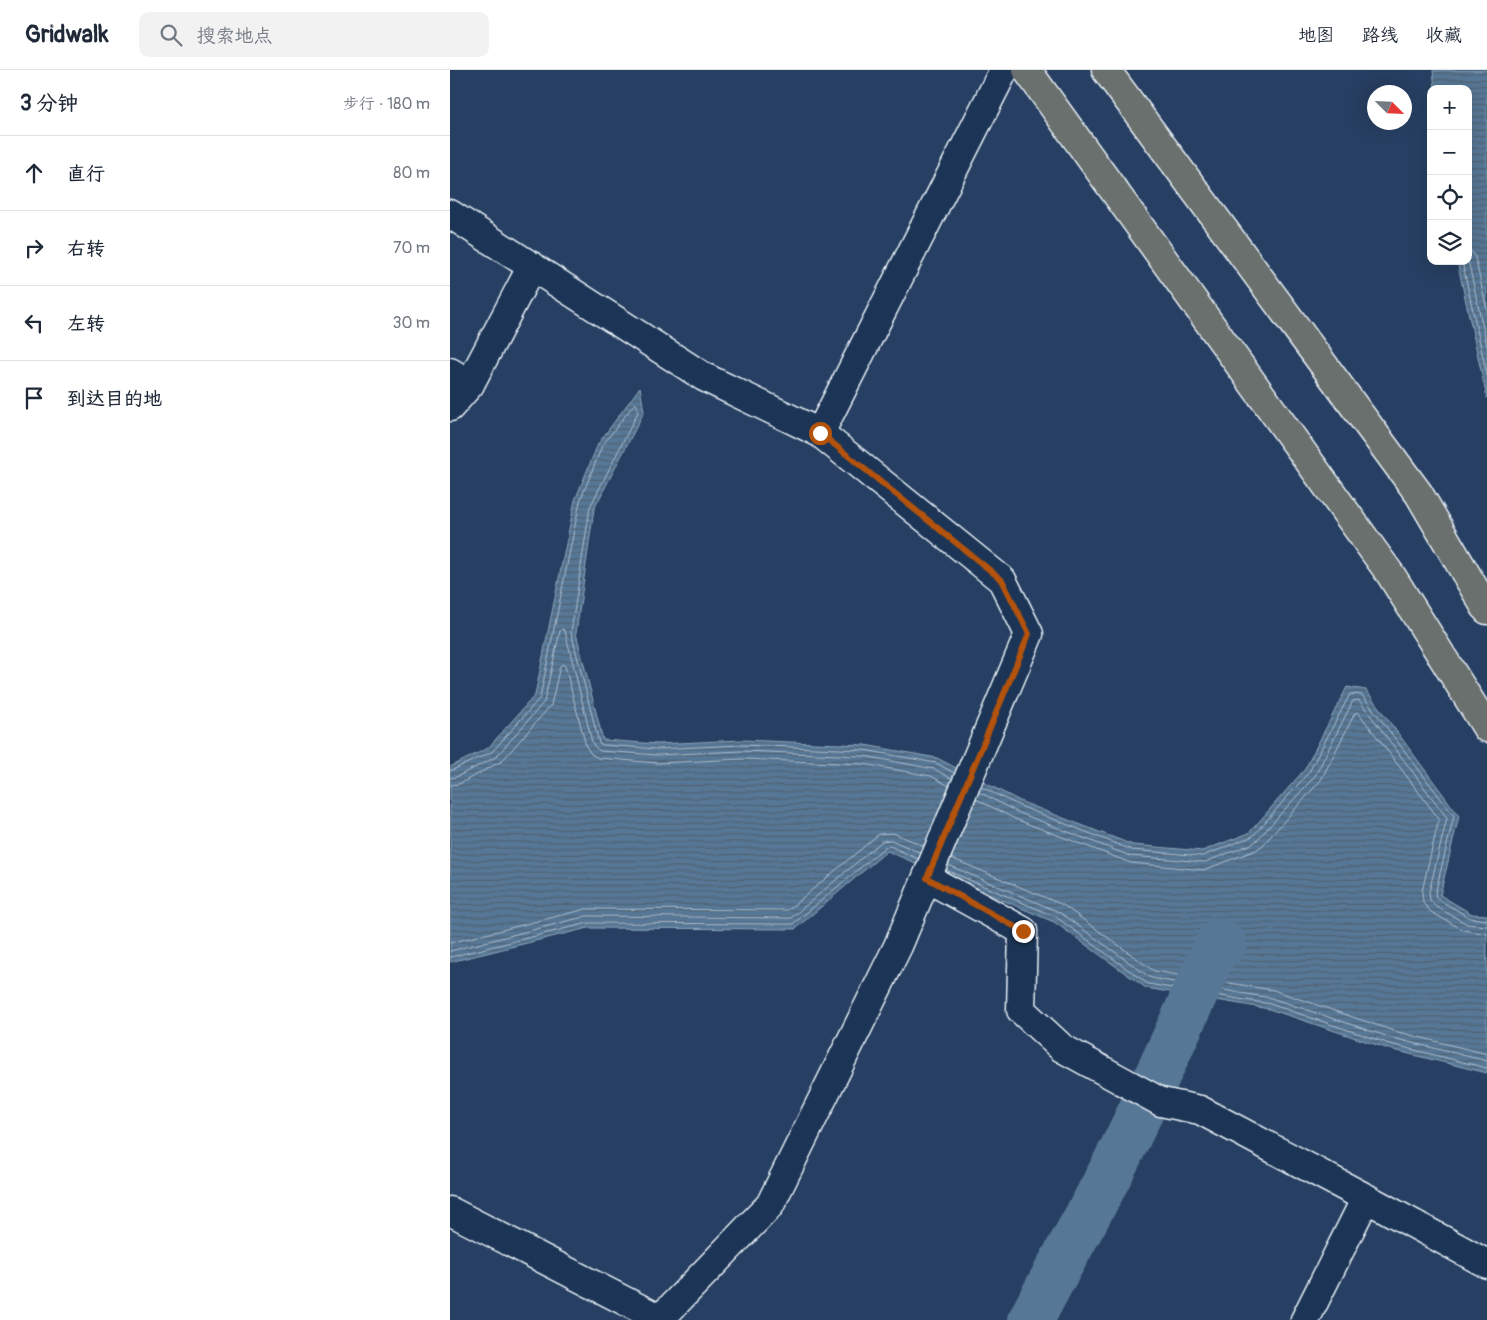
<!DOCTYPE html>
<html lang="zh">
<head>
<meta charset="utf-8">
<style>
  body { margin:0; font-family:Pangolin,"LXGW WenKai TC",sans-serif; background:#f2f2f3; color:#1f2937 }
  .controls { position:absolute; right:15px; top:15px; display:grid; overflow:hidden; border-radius:10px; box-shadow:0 5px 20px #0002 }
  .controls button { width:45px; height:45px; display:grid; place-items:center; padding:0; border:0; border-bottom:1px solid #e0e1e3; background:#fff; color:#1f2937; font:25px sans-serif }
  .compass { position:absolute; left:917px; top:15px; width:45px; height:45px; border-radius:50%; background:#fff; box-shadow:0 5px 20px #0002; rotate:114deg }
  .stop { position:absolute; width:15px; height:15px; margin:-11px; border:4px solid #b45309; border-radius:50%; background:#fff }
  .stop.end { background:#b45309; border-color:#fff; box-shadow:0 1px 5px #0008 }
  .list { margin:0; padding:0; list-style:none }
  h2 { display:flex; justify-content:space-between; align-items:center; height:65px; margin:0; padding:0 20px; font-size:21px }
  h2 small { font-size:16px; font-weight:400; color:#747a83 }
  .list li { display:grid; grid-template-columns:32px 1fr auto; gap:15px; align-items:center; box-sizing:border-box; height:75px; padding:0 20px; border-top:1px solid #e0e1e3 }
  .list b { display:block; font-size:19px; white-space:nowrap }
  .list em { font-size:16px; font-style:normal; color:#747a83 }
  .icon { flex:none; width:28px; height:28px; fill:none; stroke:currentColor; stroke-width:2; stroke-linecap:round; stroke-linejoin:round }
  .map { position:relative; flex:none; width:1037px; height:1250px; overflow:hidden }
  header { display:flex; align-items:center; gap:30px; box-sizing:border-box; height:70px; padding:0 25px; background:#fff; border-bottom:1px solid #e0e1e3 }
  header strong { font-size:24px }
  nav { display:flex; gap:28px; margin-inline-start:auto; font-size:18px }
  .search { width:350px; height:45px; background:#f2f2f3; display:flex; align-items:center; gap:12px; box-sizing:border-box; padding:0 18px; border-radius:10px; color:#747a83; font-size:19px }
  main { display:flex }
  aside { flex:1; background:#fff }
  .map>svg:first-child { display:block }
</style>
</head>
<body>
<header>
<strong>Gridwalk</strong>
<div class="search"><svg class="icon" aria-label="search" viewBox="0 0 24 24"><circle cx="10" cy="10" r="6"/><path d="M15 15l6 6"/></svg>搜索地点</div>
<nav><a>地图</a><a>路线</a><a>收藏</a></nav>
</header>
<main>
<aside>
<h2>3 分钟<small>步行 · 180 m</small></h2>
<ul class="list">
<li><svg class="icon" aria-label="ahead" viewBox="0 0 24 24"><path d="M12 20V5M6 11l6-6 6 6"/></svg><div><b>直行</b></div><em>80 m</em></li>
<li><svg class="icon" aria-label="right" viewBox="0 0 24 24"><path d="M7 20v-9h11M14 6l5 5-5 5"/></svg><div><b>右转</b></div><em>70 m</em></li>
<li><svg class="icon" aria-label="left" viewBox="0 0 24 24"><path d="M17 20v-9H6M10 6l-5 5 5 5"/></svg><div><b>左转</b></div><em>30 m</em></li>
<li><svg class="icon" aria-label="arrive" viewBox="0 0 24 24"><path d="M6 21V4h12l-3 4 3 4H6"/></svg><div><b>到达目的地</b></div></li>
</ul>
</aside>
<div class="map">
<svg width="1037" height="1250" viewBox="0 0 1037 1250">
  <defs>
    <pattern id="water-rules" width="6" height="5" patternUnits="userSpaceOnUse" patternTransform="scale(1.25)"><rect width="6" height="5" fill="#577796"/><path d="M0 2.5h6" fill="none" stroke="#4e6070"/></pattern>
  </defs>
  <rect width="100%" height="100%" fill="#273f62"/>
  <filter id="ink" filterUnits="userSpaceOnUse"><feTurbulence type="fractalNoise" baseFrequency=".02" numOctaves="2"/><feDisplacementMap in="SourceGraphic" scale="10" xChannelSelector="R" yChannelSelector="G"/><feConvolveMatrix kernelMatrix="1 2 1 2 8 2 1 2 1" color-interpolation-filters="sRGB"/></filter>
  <g filter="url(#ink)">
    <g fill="url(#water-rules)" stroke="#91a8bd">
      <polygon points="983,0 1037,0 1037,328 1007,191 1018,191 1018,19 985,19"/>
      <polygon points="190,317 194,342 144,439 126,563 153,670 207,674 291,670 415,675 487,688 572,732 683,775 752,781 799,763 855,699 897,617 916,620 1009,746 990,825 1022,844 1037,845 1037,1003 939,979 819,939 696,918 604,852 437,781 345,859 138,858 0,892 0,697 38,678 85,625 125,430 148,374"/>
    </g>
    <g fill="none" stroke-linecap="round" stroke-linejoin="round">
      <g stroke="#aec0d1" stroke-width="1">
        <polyline points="1018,177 1025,187 1037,240"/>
        <polyline points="1018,190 1037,276"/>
        <polyline points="1012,191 1037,305"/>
        <polyline points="0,701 42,682 90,628 130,431 152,376 185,333 187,335 188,342 140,437 121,562 149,673 153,675 207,679 291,675 414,680 486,693 504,703"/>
        <polyline points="0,708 6,707 46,687 94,632 110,561 112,559 115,561 142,672 145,677 150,681 207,685 292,681 414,686 484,699 502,709"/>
        <polyline points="0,715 9,714 52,691 101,635 110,596 113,594 115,596 136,676 141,684 148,688 207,693 292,689 413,694 481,706 499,716"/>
        <polyline points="531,717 570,736 682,780 753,786 803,766 859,702 900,624 912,625 1004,746 985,824 986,828 1020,848 1037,850"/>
        <polyline points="529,722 567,742 680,786 755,792 802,774 807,770 865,706 903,631 909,630 997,748 979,822 980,830 985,836 1017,854 1037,856"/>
        <polyline points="526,729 565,749 681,793 754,800 806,780 812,776 871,710 905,643 908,642 989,749 972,821 973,833 981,842 1013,860 1037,864"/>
        <polyline points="501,788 613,835 704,901 823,920 944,961 1037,984"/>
        <polyline points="498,795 609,842 701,908 821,928 942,968 1037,991"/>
        <polyline points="496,800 606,847 698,914 820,934 940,974 1037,998"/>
        <polyline points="0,873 136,839 338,840 429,764 443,763 474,776"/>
        <polyline points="0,881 137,846 341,848 432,771 441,770 471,783"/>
        <polyline points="0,887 138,853 343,854 435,777 440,776 468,789"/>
      </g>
      <path stroke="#577796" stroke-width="46" d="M581,1250c23,-46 50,-91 74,-137 41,-78 76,-160 113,-240l6,1"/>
      <g stroke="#e8f1f8" stroke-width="31">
        <g id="minor">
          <polyline points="0,144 254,307 370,363"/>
          <polyline points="0,302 20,314"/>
          <polyline points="0,337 20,314 82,196"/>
          <polyline points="477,808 573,861 571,940 612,978 711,1032 750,1040 916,1128 1037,1194"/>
          <polyline points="855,1250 916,1128"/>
        </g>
      </g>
      <g stroke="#e8f1f8" stroke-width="31">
        <polyline id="tertiary" points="0,1141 210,1249 320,1135 448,876 579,564 552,510 370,363 554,0"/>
      </g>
      <g stroke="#e8f1f8" stroke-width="31">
        <g id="trunk">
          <polyline points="577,0 941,505 1037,658"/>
          <polyline points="656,0 969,424 1037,540"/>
        </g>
      </g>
      <use href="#minor" stroke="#1d3557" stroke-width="28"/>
      <use href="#tertiary" stroke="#1d3557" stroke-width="28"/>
      <use href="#trunk" stroke="#6b706d" stroke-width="28"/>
    </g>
  </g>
  <g fill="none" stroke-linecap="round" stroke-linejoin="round" filter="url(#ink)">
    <polyline stroke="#b45309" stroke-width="6" points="370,363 552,510 579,564 477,808 573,861"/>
  </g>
</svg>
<div class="controls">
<button>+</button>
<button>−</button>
<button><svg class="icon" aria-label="locate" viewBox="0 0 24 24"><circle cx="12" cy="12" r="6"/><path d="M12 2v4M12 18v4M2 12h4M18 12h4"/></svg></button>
<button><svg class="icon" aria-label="layers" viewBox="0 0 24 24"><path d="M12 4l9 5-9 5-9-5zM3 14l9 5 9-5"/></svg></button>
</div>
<svg class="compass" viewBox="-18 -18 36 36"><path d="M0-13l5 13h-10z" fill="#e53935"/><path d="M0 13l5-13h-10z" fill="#747a83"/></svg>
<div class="stop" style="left:370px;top:363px"></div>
<div class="stop end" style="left:573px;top:861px"></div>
</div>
</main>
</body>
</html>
